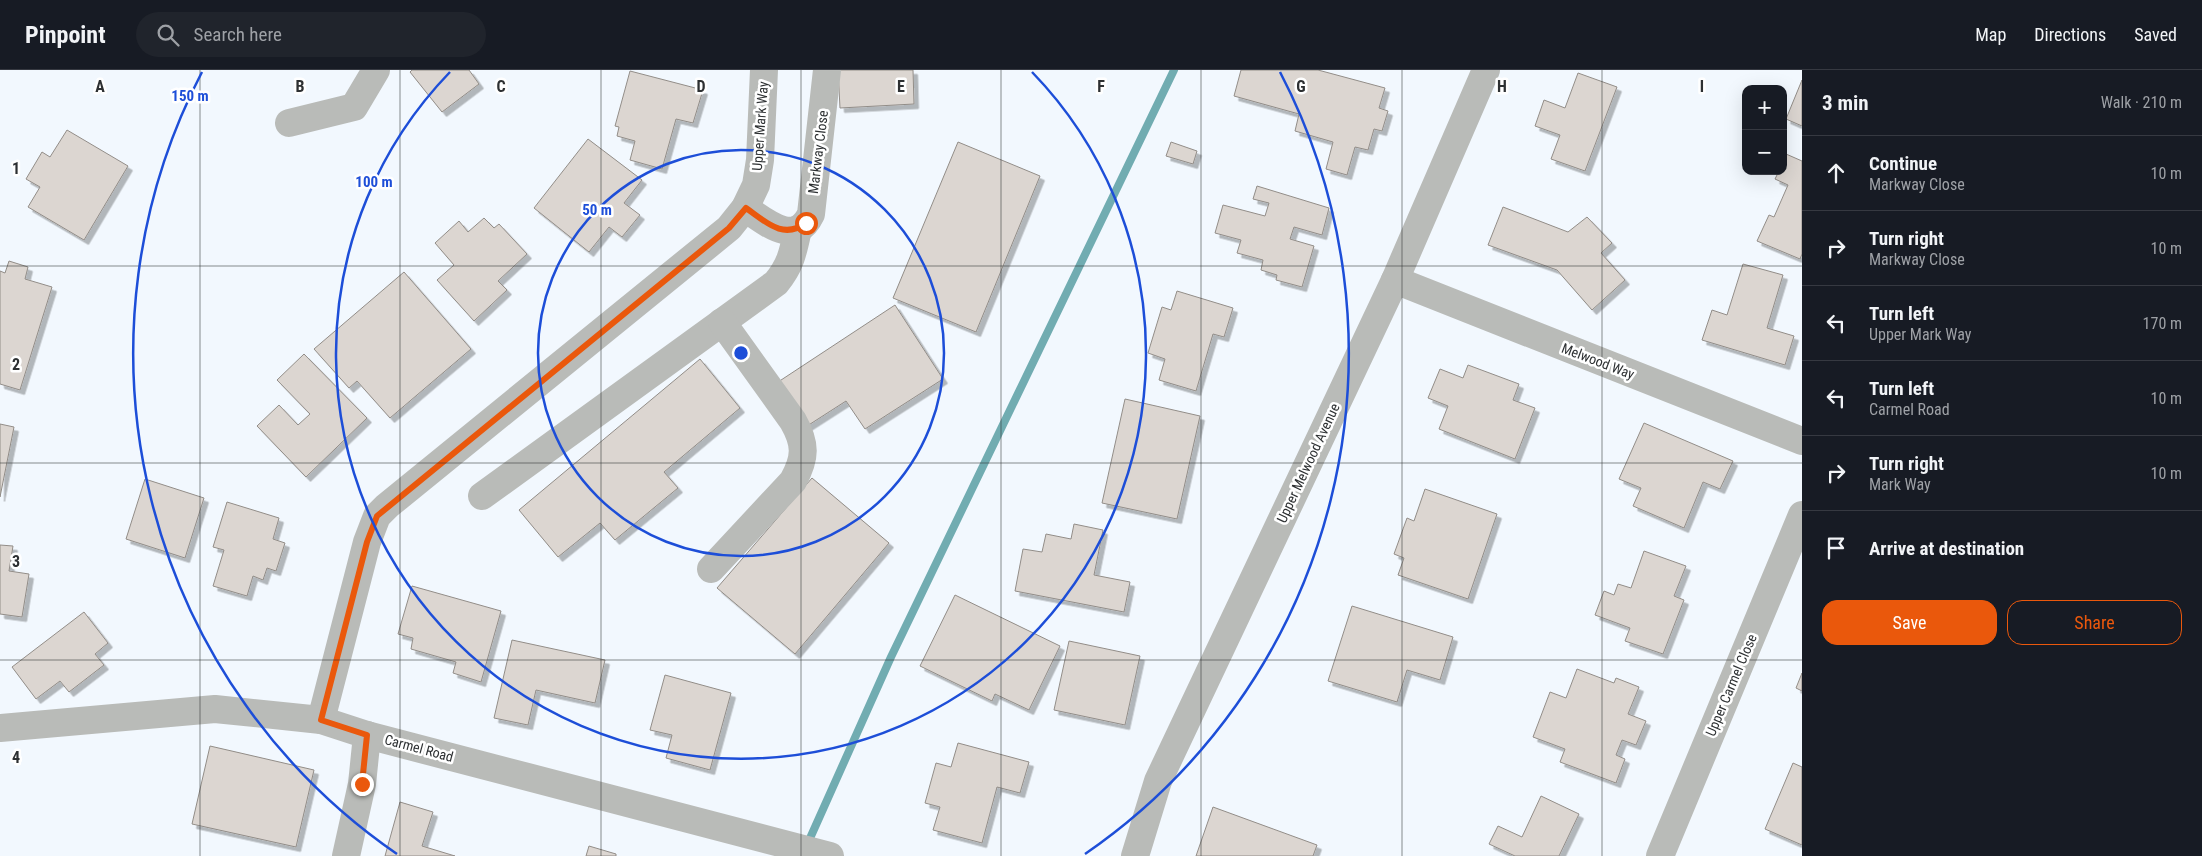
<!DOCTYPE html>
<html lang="en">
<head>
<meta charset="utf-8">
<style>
  body { margin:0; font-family:"Roboto Condensed",sans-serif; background:#20242c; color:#f1f3f6 }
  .controls { position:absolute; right:15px; top:15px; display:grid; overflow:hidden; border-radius:10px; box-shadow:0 5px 20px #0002 }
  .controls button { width:45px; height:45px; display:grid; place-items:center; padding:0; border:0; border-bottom:1px solid #363941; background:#171b24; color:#f1f3f6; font:25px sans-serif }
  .stop { position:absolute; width:15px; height:15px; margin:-11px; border:4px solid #ea580c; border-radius:50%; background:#fff }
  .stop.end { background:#ea580c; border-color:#fff; box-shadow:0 1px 5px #0008 }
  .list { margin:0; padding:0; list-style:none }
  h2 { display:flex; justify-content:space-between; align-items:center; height:65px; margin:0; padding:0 20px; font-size:21px }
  h2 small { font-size:16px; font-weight:400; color:#9ea1a6 }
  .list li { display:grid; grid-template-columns:32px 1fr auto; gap:15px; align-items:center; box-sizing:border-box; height:75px; padding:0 20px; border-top:1px solid #363941 }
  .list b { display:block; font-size:19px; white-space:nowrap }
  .list p { margin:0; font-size:16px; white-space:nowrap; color:#9ea1a6 }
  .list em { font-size:16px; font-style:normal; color:#9ea1a6 }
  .actions { display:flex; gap:10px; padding:15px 20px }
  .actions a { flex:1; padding:11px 0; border:1px solid #ea580c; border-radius:15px; text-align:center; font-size:18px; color:#ea580c }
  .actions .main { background:#ea580c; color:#fff }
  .icon { flex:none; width:28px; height:28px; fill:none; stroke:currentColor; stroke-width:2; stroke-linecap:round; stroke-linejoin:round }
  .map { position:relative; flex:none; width:1802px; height:786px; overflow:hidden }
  header { display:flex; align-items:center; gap:30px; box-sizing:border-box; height:70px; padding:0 25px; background:#171b24; border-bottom:1px solid #363941 }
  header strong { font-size:24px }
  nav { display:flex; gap:28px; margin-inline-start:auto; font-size:18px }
  .search { width:350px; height:45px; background:#20242c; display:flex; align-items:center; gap:12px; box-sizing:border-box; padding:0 18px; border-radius:28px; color:#9ea1a6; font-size:19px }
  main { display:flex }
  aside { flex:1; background:#171b24 }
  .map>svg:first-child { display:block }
</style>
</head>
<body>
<header>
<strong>Pinpoint</strong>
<div class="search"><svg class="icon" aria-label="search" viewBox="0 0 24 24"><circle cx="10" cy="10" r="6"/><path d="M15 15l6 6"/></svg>Search here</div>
<nav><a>Map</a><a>Directions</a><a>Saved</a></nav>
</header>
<main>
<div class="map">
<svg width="1802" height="786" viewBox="0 0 1802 786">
  <defs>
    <filter id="shadow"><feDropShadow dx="4.5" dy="4.5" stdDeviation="0" flood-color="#0004"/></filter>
  </defs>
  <rect width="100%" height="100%" fill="#f2f8fe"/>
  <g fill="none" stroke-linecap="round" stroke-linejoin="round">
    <polyline stroke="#71acb1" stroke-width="8" points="807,775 891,587 1174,0"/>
  </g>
  <g fill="#dcd6d1" stroke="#928d88" filter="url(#shadow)">
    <polygon points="412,0 469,0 479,14 442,42 410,2"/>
    <polygon points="838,0 913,0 914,34 840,38"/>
    <polygon points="1241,0 1318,0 1385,18 1379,38 1388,41 1382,61 1374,59 1368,80 1355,77 1347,105 1326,99 1333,72 1295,61 1299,44 1234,26"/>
    <polygon points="630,1 703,20 693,53 676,49 662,99 630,90 635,71 617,66 619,57 615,56"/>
    <polygon points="1578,3 1617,17 1585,101 1551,89 1560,65 1535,56 1544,30 1565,38"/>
    <polygon points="1802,10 1802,56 1786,49"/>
    <polygon points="67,60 128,96 84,170 28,137 40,117 26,109 42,82 50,87"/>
    <polygon points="588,69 642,110 624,133 640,145 622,167 609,157 589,182 534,138"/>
    <polygon points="958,72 1040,106 976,262 893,228"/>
    <polygon points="1171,72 1197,81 1193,94 1166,86"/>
    <polygon points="1786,84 1802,91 1802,184 1800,189 1757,171 1769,145 1774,147 1788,115 1775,109 1779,101 1783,101 1783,91"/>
    <polygon points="1257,116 1329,138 1322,165 1294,157 1290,169 1314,176 1302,217 1276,210 1277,205 1261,200 1263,190 1237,183 1241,170 1215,163 1223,135 1265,146 1269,133 1253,129"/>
    <polygon points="1503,137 1568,162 1587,147 1612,173 1601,183 1625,210 1592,240 1557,200 1488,175"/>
    <polygon points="484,148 494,158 499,154 527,184 498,211 507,220 474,251 437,210 454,195 435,173 459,151 468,162"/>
    <polygon points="9,191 28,197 25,209 52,217 20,320 0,314 0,201 5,203"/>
    <polygon points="1743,194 1783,205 1767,258 1794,266 1785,295 1702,270 1712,240 1727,245"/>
    <polygon points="404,202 471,279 390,348 357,311 349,318 314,279"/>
    <polygon points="1177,221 1233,238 1224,267 1213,264 1196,321 1159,310 1165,289 1148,283 1162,237 1171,240"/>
    <polygon points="895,235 943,309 865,359 846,331 804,358 775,314"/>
    <polygon points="304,284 367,348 306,407 257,356 279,335 298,355 310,344 277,310"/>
    <polygon points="700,289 740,338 664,402 678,418 615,470 600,453 558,487 519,440"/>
    <polygon points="1468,295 1519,314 1513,330 1535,338 1515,389 1439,359 1448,336 1428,328 1440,299 1463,308"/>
    <polygon points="1125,329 1200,346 1177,449 1102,433"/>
    <polygon points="1644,353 1733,391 1720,419 1703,412 1684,458 1633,436 1641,418 1619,409"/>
    <polygon points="0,354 14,357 0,427"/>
    <polygon points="812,408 889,473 795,584 717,518"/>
    <polygon points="145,409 204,428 185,488 126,469"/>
    <polygon points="1425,419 1497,444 1468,529 1398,505 1404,488 1394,484 1407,448 1414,451"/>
    <polygon points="227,432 279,448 273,469 285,473 276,501 267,498 263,510 253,506 247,526 213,516 224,480 213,477"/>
    <polygon points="1074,454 1103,460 1094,505 1130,512 1124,542 1015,521 1023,479 1042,482 1046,464 1071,469"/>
    <polygon points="0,475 13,476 9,501 29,504 22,547 0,544"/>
    <polygon points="1644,481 1686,496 1674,526 1684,530 1663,584 1625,571 1630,558 1595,545 1604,521 1614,525 1618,514 1631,518"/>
    <polygon points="412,516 501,541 481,612 453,603 456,592 411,579 413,568 398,564"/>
    <polygon points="955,525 1060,576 1029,640 995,624 992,631 920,596"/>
    <polygon points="1352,536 1453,567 1440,610 1407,600 1397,632 1328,611"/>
    <polygon points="84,542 108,573 95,584 104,595 69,622 60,611 36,629 12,597"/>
    <polygon points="512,570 605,590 595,633 536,620 528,655 494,648"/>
    <polygon points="1069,571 1140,586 1125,655 1054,640"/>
    <polygon points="1577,599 1614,613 1616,608 1639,617 1628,644 1646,651 1636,675 1622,670 1616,685 1625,689 1616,713 1560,692 1565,679 1533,667 1550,622 1566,628"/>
    <polygon points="1802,603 1802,621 1796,618"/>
    <polygon points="665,605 731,623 710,700 666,688 672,665 650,660"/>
    <polygon points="958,673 1029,692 1020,723 997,717 982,773 933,760 940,737 925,733 936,693 951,697"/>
    <polygon points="210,676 314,700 296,777 192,754"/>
    <polygon points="1793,693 1802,697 1802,775 1765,759"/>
    <polygon points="1541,726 1579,744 1559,786 1515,786 1489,774 1498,756 1522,767"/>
    <polygon points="400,732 433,742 422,776 455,786 385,786"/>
    <polygon points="1213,737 1317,775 1313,786 1196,786"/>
    <polygon points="589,776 616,784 616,786 586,786"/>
  </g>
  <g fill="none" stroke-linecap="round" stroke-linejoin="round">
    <g stroke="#b9bbb8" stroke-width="28">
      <polyline points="289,53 354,37 376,0"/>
      <path d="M745,138c21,14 50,40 66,6l16,-144"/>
      <polyline points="1395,210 1802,371"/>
      <path d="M482,426l294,-213c15,-18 17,-31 22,-54"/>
      <path d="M711,499l82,-88c13,-24 13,-37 0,-60l-71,-99"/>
      <polyline points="321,650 367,472 377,446 387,436 729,158 745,138 756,115 760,90 764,0"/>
      <polyline points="0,658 215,639 321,650 367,665 830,786"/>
      <polyline points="346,786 362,714 367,665"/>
      <polyline points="1135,786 1158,711 1395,210 1486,0"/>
      <polyline points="1660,786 1802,445"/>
    </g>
  </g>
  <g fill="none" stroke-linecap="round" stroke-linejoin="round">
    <path stroke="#ea580c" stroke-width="6" d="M362,714l5,-49 -46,-15 46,-178 10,-26 352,-288 17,-20c20,14 37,32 60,15"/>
  </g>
  <path fill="none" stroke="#2d3032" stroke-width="1" stroke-opacity="0.55" d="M200,0v786M400,0v786M601,0v786M801,0v786M1001,0v786M1201,0v786M1402,0v786M1602,0v786M0,196h1802M0,393h1802M0,590h1802"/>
  <g fill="none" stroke="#1d4ed8" stroke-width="2.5">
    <circle cx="741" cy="283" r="203"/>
    <path d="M1032 2A405 405 0 1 1 450 2"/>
    <path d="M397 784A608 608 0 0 1 202 2M1280 2A608 608 0 0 1 1085 784"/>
  </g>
  <g text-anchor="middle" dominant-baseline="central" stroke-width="5" stroke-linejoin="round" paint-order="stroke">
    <g font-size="14" fill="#2d3032" stroke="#fff">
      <text transform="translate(760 56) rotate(-86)">Upper Mark Way</text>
      <text transform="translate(818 82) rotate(-83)">Markway Close</text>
      <text transform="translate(1598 291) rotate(21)">Melwood Way</text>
      <text transform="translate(1308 393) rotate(-65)">Upper Melwood Avenue</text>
      <text transform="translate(1731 615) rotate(-67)">Upper Carmel Close</text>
      <text transform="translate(419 678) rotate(15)">Carmel Road</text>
    </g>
  </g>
  <g font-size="16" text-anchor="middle" font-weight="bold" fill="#2d3032" stroke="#fff" stroke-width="5" stroke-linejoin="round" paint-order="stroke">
    <text x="100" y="22">A</text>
    <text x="300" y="22">B</text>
    <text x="501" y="22">C</text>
    <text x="701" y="22">D</text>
    <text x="901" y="22">E</text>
    <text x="1101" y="22">F</text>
    <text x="1301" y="22">G</text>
    <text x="1502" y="22">H</text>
    <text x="1702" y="22">I</text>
    <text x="16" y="104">1</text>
    <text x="16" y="300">2</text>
    <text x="16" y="497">3</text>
    <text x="16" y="693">4</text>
  </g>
  <circle cx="741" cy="283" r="8" fill="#1d4ed8" stroke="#fff" stroke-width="2.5"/>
  <g font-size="15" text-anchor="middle" font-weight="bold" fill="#1d4ed8" stroke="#fff" stroke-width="5" stroke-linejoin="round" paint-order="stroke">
    <text x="190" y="31">150 m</text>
    <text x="374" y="117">100 m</text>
    <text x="597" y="145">50 m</text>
  </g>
</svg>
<div class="controls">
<button>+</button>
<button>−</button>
</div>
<div class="stop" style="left:806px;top:153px"></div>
<div class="stop end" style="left:362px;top:714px"></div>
</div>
<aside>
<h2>3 min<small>Walk · 210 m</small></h2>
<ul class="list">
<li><svg class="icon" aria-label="ahead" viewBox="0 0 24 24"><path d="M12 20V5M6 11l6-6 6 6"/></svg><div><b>Continue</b><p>Markway Close</p></div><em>10 m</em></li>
<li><svg class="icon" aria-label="right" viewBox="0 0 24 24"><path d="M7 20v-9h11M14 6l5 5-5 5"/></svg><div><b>Turn right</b><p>Markway Close</p></div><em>10 m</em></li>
<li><svg class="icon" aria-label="left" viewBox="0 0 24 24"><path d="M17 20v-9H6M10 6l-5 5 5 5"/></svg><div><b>Turn left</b><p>Upper Mark Way</p></div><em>170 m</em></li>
<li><svg class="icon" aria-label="left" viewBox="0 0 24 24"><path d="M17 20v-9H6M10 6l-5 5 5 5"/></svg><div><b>Turn left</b><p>Carmel Road</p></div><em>10 m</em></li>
<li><svg class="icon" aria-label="right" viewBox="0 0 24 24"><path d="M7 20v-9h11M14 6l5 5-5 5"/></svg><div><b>Turn right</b><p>Mark Way</p></div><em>10 m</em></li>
<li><svg class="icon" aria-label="arrive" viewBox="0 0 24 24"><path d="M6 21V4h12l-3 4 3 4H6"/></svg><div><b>Arrive at destination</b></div></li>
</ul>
<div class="actions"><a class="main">Save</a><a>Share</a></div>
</aside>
</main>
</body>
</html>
